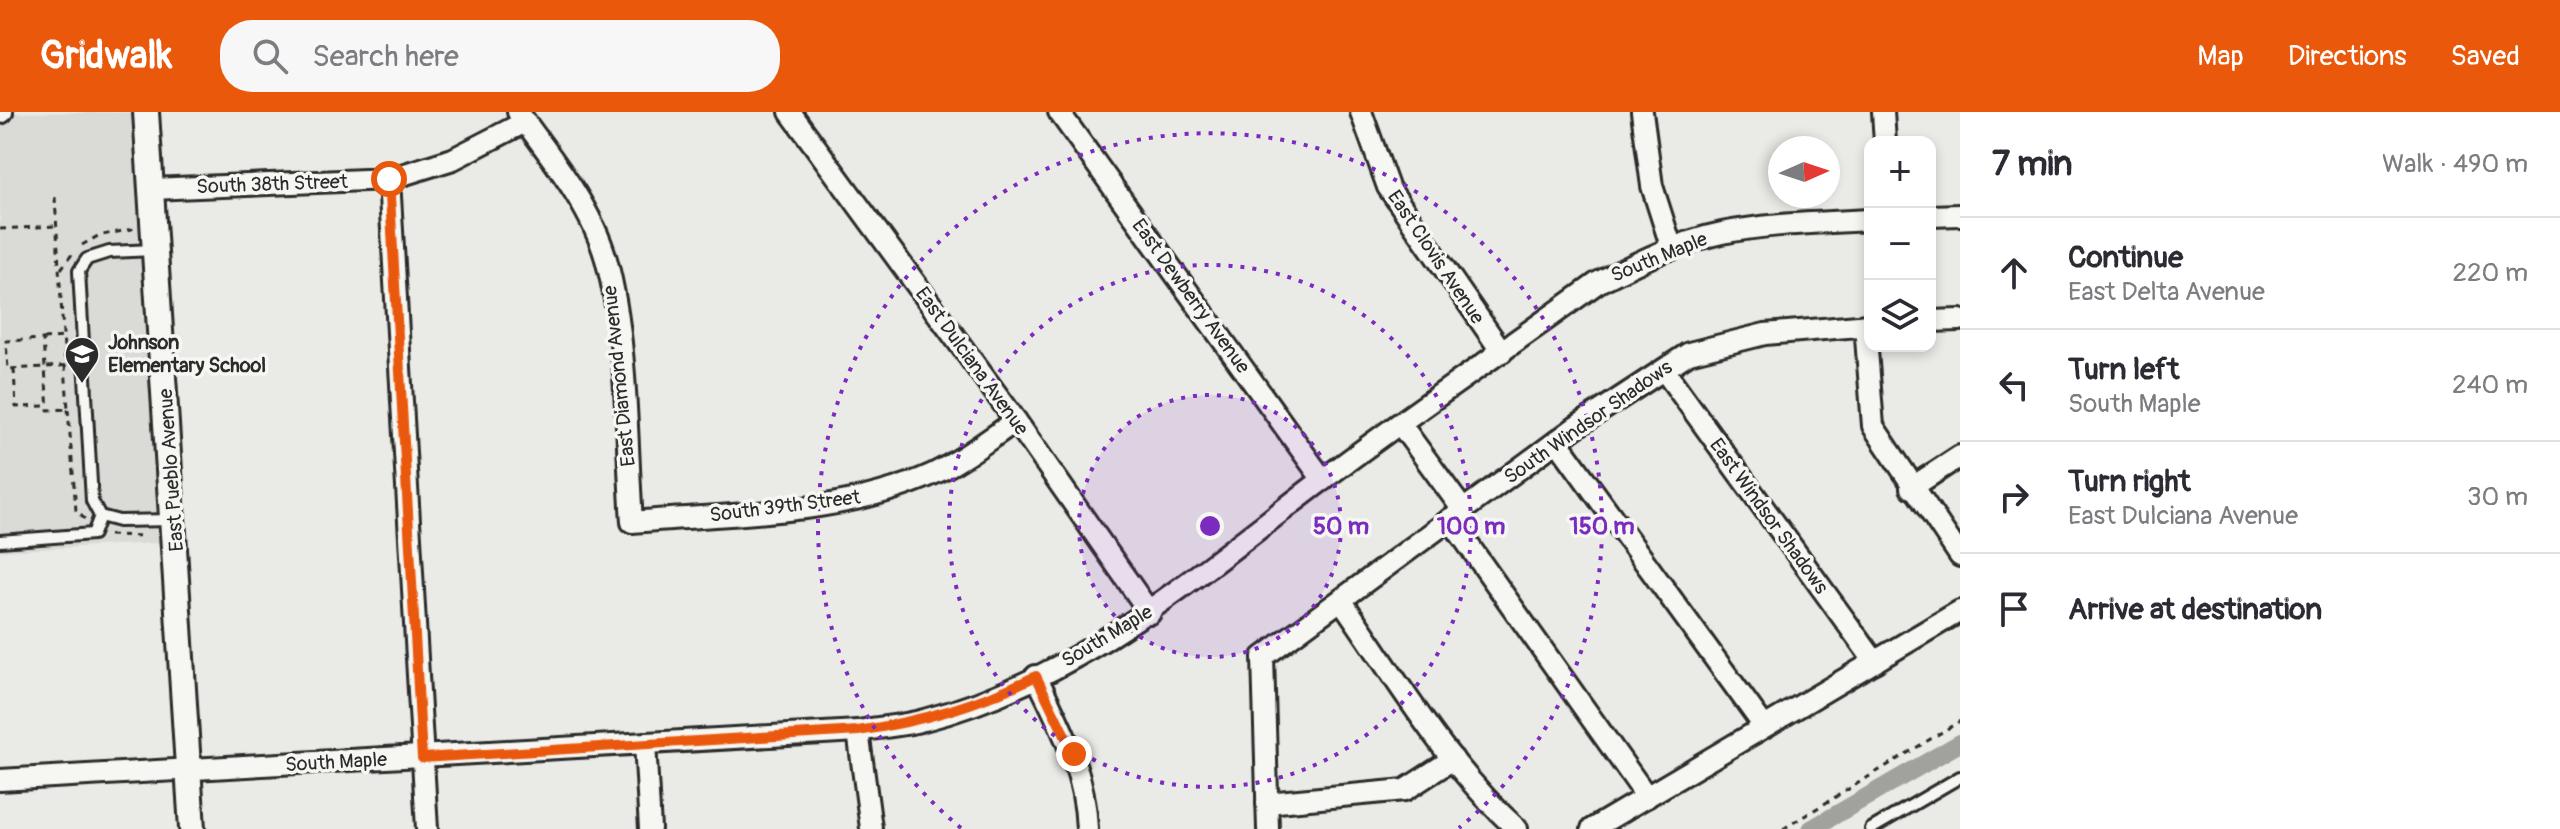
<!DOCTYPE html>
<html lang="en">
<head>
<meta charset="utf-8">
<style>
  body { margin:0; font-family:Pangolin,sans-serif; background:#f7f7f7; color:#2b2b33 }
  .controls { position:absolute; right:24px; top:24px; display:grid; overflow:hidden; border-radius:16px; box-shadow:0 4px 12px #0003 }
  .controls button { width:72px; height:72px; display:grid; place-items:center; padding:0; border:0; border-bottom:2px solid #e1e1e2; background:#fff; color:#2b2b33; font:40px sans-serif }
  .compass { position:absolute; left:1768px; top:24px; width:72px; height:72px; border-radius:50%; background:#fff; box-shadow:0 4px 12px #0003; rotate:87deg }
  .stop { position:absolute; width:24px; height:24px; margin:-18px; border:6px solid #ea580c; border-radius:50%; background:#fff }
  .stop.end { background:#ea580c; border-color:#fff; box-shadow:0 2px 8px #0008 }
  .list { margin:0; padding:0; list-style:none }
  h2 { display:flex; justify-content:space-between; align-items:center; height:104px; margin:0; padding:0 32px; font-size:34px }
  h2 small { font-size:26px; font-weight:400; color:#7c7c81 }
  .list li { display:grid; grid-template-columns:52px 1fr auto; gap:24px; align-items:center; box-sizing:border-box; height:112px; padding:0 32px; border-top:2px solid #e1e1e2 }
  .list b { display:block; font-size:30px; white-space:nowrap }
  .list p { margin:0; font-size:26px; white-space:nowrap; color:#7c7c81 }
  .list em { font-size:26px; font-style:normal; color:#7c7c81 }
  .icon { flex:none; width:44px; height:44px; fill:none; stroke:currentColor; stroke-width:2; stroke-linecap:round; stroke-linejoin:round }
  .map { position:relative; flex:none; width:1960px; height:717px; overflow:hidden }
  header { display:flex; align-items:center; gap:48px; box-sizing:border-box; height:112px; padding:0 40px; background:#ea580c; color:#fff }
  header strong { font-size:38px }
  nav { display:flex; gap:44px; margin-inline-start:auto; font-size:28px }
  .search { width:560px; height:72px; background:#f7f7f7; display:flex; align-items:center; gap:20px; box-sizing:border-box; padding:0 28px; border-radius:32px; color:#7c7c81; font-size:30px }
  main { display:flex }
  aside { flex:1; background:#fff }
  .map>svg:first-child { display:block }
</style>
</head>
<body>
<header>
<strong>Gridwalk</strong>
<div class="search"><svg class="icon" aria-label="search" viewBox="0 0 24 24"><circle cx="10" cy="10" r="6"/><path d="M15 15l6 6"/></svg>Search here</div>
<nav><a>Map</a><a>Directions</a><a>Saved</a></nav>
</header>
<main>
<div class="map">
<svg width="1960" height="717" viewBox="0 0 1960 717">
  <rect width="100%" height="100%" fill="#eaeae6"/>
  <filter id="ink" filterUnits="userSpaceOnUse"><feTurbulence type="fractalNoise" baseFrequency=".0125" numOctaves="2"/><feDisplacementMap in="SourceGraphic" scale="16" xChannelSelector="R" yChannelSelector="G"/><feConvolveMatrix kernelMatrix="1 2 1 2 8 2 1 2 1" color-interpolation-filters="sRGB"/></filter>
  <g filter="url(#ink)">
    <polygon fill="#dadad6" points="146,0 176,430 0,439 0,1"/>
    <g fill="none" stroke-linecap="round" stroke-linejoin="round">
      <polyline stroke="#a1a19e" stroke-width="18" points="1811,717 1960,631"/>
      <g stroke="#2b2b2b" stroke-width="16">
        <g id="service">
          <polyline points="154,138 109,140 87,147 79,159 92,389 100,404 119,409 172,408"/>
          <polyline points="0,429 93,422 100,404"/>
          <polyline points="1871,717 1960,665"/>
        </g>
      </g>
      <g stroke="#2b2b2b" stroke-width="26">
        <g id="minor">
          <path d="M518,0c32,44 73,94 88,147 22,81 20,179 26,263 99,-9 209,-6 301,-48 29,-13 57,-36 83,-53"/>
          <polyline points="790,0 1016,309 1150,501"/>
          <polyline points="1059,0 1323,368"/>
          <polyline points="1361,0 1388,75 1502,240"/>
          <polyline points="1642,0 1652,74 1672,137"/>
          <polyline points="1883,0 1885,30"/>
          <polyline points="0,1 2,0"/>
          <polyline points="389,67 427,717"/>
          <polyline points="151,77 389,67 453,47 525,10"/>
          <polyline points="1930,104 1960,103"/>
          <polyline points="1930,209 1960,208"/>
          <polyline points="1865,213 1873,314 1960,444"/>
          <polyline points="1664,258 1875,550"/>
          <polyline points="1401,313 1463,398"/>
          <polyline points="1557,329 1763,613"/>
          <polyline points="1911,376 1960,344"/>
          <polyline points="1450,407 1647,685"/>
          <path d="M1341,488c55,78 105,165 176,229"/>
          <path d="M1036,564c25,51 49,95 51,153"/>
          <polyline points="858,619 871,716"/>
          <polyline points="645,631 650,717"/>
          <path d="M0,668l858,-49c22,-4 45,-5 66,-11 155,-40 272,-145 397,-239 90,-68 184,-131 276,-198 39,-20 81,-41 125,-50 49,-10 99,-10 148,-13"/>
          <polyline points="1267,691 1405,678 1453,647"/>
          <polyline points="1268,717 1263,545 1576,315 1689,241 1765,222 1870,213"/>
          <polyline points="1592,717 1960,499"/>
        </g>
      </g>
      <g stroke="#2b2b2b" stroke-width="30">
        <polyline id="tertiary" points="146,0 192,717"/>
      </g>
      <g stroke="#2b2b2b" stroke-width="3" stroke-dasharray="6 6" stroke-linecap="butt">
        <path d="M55,85c4,70 8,141 13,212l-20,1 -5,-71 -37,2 2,28c21,-1 42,-2 63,-4"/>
        <polyline points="0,117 56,114"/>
        <polyline points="82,133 98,124 132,117 132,114"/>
        <polyline points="61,157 73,141"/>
        <polyline points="43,227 63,225"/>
        <polyline points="14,257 16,295 46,294"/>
        <polyline points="68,297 76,399 86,408"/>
        <polyline points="109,423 145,424"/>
        <polyline points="1783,717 1960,609"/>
      </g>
      <use href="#service" stroke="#f6f6f2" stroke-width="10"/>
      <use href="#minor" stroke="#f6f6f2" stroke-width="20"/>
      <use href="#tertiary" stroke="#f6f6f2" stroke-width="24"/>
    </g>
  </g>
  <g fill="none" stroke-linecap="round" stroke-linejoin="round" filter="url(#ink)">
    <path stroke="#ea580c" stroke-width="10" d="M389,67l33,579 436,-27c64,-10 120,-26 178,-55l38,78"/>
  </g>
  <circle cx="1210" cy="414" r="131" fill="#7b2cbf" fill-opacity=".12"/>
  <g fill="none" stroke="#7b2cbf" stroke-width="4" stroke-dasharray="4 8">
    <circle cx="1210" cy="414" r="131"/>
    <circle cx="1210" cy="414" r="261"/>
    <path d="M961 716A392 392 0 1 1 1459 716"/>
  </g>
  <defs>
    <g id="school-pin" transform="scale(1.8)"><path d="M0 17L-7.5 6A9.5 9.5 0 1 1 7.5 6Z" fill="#2b2b2b" stroke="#f6f6f2"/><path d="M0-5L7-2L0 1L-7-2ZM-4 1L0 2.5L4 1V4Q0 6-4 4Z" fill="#fff"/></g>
  </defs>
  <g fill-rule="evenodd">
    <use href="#school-pin" x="82" y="242"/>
  </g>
  <g text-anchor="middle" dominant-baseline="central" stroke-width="7" stroke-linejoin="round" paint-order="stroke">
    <g font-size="20" fill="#2b2b2b" stroke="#f6f6f2">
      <text transform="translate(272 72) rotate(-2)">South 38th Street</text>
      <text transform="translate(1436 145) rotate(56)">East Clovis Avenue</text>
      <text transform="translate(1659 145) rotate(-22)">South Maple</text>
      <text transform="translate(1191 184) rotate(54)">East Dewberry Avenue</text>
      <text transform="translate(972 249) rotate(54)">East Dulciana Avenue</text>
      <text transform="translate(619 264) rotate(-96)">East Diamond Avenue</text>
      <text transform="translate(1588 310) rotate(-35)">South Windsor Shadows</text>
      <text transform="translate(171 358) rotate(-94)">East Pueblo Avenue</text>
      <text transform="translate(785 394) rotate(-7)">South 39th Street</text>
      <text transform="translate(1769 404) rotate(54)">East Windsor Shadows</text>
      <text transform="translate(1107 524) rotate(-31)">South Maple</text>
      <text transform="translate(336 650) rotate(-3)">South Maple</text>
    </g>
    <g font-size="20" font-weight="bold" fill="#2b2b2b" stroke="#f6f6f2" text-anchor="start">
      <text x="108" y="230">Johnson<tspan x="108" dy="23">Elementary School</tspan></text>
    </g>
  </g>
  <circle cx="1210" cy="414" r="12" fill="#7b2cbf" stroke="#f6f6f2" stroke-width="4"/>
  <g font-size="24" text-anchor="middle" font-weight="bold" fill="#7b2cbf" stroke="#f6f6f2" stroke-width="7" stroke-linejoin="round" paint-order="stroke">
    <text x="1341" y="422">50 m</text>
    <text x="1471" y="422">100 m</text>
    <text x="1602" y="422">150 m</text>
  </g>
</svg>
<div class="controls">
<button>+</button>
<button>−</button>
<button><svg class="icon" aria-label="layers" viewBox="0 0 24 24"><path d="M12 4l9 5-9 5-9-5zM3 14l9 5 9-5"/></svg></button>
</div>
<svg class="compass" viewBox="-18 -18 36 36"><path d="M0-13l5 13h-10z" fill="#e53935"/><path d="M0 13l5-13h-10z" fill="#7c7c81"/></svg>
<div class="stop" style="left:389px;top:67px"></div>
<div class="stop end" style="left:1074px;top:642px"></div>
</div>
<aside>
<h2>7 min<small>Walk · 490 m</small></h2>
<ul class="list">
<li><svg class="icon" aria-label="ahead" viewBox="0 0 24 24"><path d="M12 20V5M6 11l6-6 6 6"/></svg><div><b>Continue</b><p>East Delta Avenue</p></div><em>220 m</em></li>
<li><svg class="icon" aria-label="left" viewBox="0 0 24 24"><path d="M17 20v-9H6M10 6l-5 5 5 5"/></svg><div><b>Turn left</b><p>South Maple</p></div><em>240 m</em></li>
<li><svg class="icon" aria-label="right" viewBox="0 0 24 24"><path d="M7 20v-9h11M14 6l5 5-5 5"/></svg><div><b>Turn right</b><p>East Dulciana Avenue</p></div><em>30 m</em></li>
<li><svg class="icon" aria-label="arrive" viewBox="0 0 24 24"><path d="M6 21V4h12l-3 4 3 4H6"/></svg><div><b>Arrive at destination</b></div></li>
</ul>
</aside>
</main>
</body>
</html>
